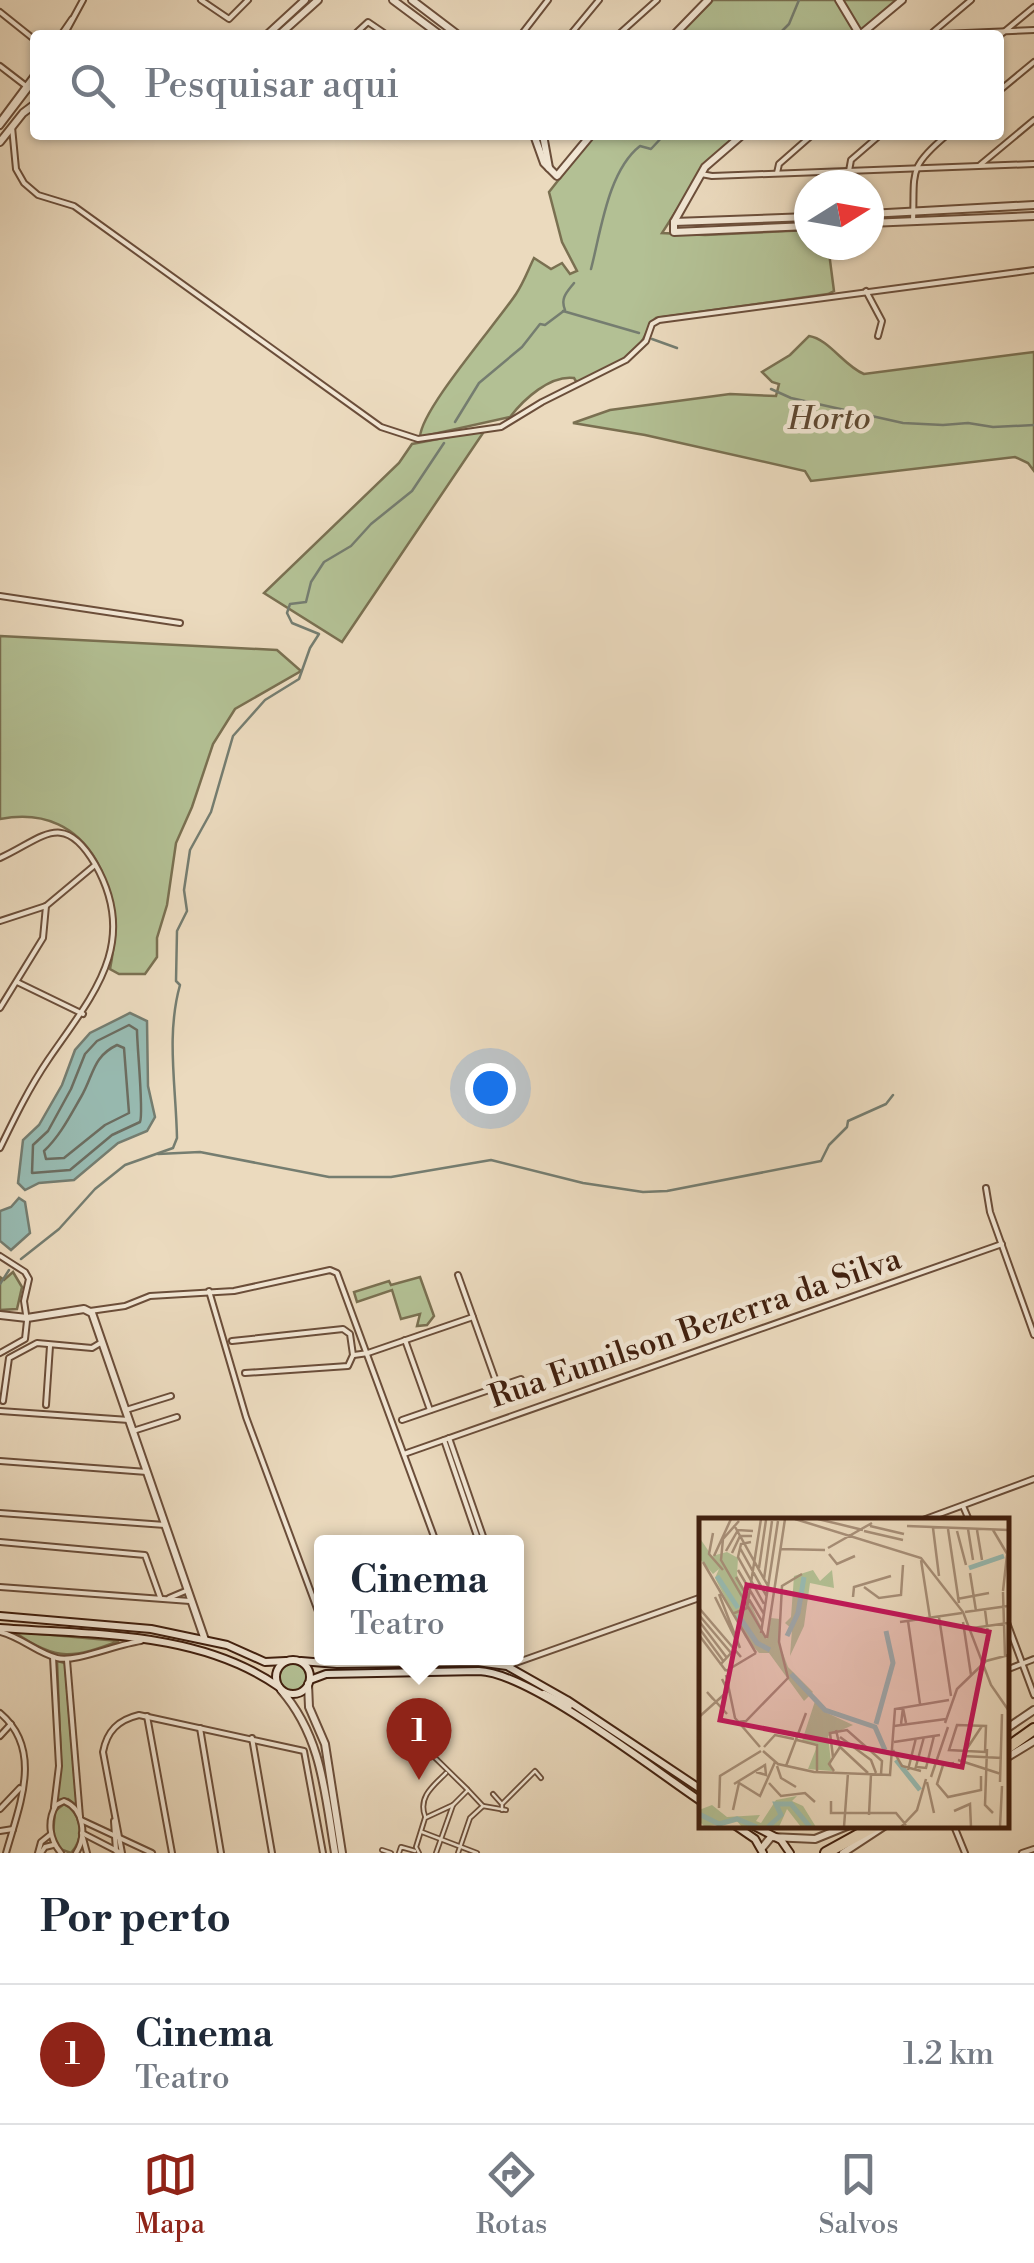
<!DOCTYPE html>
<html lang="pt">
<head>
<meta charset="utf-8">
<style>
  body { margin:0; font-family:"Libre Bodoni",serif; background:#f2f2f3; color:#1f2937 }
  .compass { position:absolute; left:794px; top:170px; width:90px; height:90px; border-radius:50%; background:#fff; box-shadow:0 2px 8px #0004; rotate:79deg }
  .you { position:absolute; left:490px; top:1088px; width:35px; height:35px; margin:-25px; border:8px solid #fff; border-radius:50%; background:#1a73e8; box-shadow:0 0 0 15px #1a73e833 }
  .badge { display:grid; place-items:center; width:65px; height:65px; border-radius:50%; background:#8f2418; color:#fff; font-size:32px; font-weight:700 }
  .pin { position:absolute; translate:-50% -82px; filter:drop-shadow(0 2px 5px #0008) }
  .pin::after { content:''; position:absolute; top:52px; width:35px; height:30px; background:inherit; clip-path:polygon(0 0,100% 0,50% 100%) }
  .popup { position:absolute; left:314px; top:1535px; width:210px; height:130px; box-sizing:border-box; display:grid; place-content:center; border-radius:10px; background:#fff; filter:drop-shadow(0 2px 8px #0005); font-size:32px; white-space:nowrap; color:#747a83 }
  .popup b { font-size:38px; color:#1f2937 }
  .popup::after { content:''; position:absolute; left:50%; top:100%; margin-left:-20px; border:20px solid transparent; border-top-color:#fff }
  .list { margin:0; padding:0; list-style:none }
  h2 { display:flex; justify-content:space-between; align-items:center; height:130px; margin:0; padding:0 40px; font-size:42px }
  h2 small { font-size:32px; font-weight:400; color:#747a83 }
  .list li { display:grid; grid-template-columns:65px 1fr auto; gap:30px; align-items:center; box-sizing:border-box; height:140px; padding:0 40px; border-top:2px solid #e0e1e3 }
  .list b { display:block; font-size:38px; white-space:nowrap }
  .list p { margin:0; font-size:32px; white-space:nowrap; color:#747a83 }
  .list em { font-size:32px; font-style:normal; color:#747a83 }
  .icon { flex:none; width:55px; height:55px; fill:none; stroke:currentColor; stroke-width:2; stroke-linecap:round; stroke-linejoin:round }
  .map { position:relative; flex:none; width:1034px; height:1853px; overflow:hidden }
  .search { position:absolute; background:#fff; box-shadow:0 2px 8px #0004; left:30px; right:30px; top:30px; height:110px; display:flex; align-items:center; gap:25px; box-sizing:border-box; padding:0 35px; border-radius:10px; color:#747a83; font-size:38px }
  .sheet { height:270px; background:#fff }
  nav { display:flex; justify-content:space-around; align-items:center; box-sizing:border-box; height:140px; border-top:2px solid #e0e1e3; background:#fff; font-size:28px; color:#747a83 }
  nav a { display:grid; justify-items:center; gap:5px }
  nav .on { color:#8f2418 }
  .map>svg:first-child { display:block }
</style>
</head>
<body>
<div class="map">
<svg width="1034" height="1853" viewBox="0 0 1034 1853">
  <rect width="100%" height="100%" fill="#ebdabe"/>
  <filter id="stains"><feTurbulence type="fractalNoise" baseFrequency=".002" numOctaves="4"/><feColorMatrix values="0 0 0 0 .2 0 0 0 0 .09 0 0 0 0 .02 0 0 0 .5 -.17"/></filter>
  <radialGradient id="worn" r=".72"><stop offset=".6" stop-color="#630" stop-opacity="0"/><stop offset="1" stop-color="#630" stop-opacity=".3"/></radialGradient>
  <g fill="#b3c094" stroke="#7a7051" stroke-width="2.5">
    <polygon points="713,0 837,0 856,35 677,35"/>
    <polygon points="842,0 899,0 861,33"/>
    <path d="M594,135h145l-35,32 -42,66 43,2 104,-5v15h19l6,46 -6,3 -172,24c-8,7 -9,18 -17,27 -15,18 -41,27 -62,38l-3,-5c-24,-3 -50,21 -64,39l-90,20c1,-28 77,-114 96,-143 8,-12 12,-24 18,-36l17,11 11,-6 8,11 7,-3 -15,-29 -13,-50z"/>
    <path d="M809,336c20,3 35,30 55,38l170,-22v119l-6,-8 -13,-6 -204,24 -6,-10 -160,-36 -72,-12 37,-13 120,-16 46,2 3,-12 -7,-2 -10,-10 28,-17z"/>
    <polygon points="485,430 342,642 264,593 399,463 412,444"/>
    <path d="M0,636l277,14 24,21 -66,38 -22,35 -21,63 -16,36 -9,62 -10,33v19l-12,17h-26l-9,-5c16,-75 -18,-168 -110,-150z"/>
    <polygon points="13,1272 22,1287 17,1309 0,1310 0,1277 4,1280"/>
    <polygon points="420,1277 434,1316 427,1325 417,1326 420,1314 401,1319 392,1290 357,1302 354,1292 389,1281 391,1285"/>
    <path d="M16,1633l2,-1 101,9c-45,17 -62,21 -103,-8z"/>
    <polygon points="57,1661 65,1663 77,1806 68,1799 56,1800 61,1762"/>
    <circle cx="292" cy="1676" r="15"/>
    <path d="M64,1804c18,9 21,34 7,49l-11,-4 -7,-15 2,-23z"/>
  </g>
  <g fill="#98bbb2" stroke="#757d70" stroke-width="2.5">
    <polygon points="130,1013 147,1021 148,1086 155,1117 147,1131 118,1143 74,1180 39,1183 25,1190 18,1183 23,1140 39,1125 62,1085 75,1050 90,1033"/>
    <polygon points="19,1198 25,1202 30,1233 11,1250 0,1241 0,1211 11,1207"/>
  </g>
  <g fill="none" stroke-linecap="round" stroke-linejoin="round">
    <g stroke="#6c6d60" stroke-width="2.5">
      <path d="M129,1025l8,5c0,17 7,84 3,92l-28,13 -42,35 -38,3 1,-28 15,-14 23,-42 14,-35 12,-13z"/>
      <path d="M117,1045l7,3 5,65 -24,12 -41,33 -18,1 -2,-8c16,-15 26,-35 37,-54 13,-22 11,-40 36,-52z"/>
    </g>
    <g stroke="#757d70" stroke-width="2.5">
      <polyline points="735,35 737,32 754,35"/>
      <polyline points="778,35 789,24 799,0"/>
      <path d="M591,269c10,-38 17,-98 49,-123l11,3 13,-14"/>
      <polyline points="563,311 639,333"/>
      <polyline points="652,339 677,348"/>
      <polyline points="771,389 791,398 903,423 943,425 968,423 993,427 1034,425"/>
      <path d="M455,422l24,-39 43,-36 18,-23 5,1 20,-15c-5,-12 2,-18 9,-27"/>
      <polyline points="158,1154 200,1152 329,1177 391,1177 491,1160 583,1183 643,1192 667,1191 821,1161 829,1145 847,1127 848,1121 886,1104 893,1095"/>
      <path d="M21,1259l38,-30 36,-40 30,-24 48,-17 4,-10c-1,-52 -11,-103 3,-153l-4,-4 1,-50 10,-20 -3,-21 6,-40 21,-38 22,-76 32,-36 34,-21 11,-31 9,-14 -27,-11 -5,-10 3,-9 16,-2 5,-20 13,-20 27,-16 20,-22 41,-33 32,-48"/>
      <polyline points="0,1284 9,1270"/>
    </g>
    <g stroke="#6b4e3a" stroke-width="6">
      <g id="pedestrian">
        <polyline points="401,1749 425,1748 467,1789"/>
        <polyline points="493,1794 501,1803"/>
        <polyline points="483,1806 506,1810"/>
        <polyline points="502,1810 502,1804 535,1771 541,1778"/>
        <path d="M425,1816c-7,-19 8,-30 21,-43"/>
        <polyline points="422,1832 477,1853"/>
        <polyline points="382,1850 391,1853"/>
        <polyline points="399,1853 401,1847 415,1851"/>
        <polyline points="419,1853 416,1847 425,1818 453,1805"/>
        <polyline points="436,1853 453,1805 468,1790 483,1806 470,1818 458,1853"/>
      </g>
    </g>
    <g stroke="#6b4e3a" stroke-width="8">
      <g id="minor">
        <polyline points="201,0 229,19 248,0"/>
        <polyline points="0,12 35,40"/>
        <polyline points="933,32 971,0"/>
        <polyline points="61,35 72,19"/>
        <polyline points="64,35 83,0"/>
        <polyline points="354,35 368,22 387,35"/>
        <polyline points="521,35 548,0"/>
        <polyline points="570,35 599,0"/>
        <polyline points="618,35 657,0"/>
        <polyline points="919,35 1034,30"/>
        <polyline points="999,36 1034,7"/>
        <polyline points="0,66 26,86"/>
        <polyline points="999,91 1034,62"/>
        <polyline points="0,121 35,74"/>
        <polyline points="0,126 35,80"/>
        <polyline points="12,127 16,169 24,183 38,195 74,206 381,427 418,439 501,427 542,402 626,360 646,341 652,324 659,320 1034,270"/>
        <polyline points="980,165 1034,120"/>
        <polyline points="849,171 851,160 880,135"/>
        <polyline points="777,173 779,164 812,135"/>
        <polyline points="701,174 712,176 1034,164"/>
        <path d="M913,221c2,-49 -6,-53 34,-86"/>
        <polyline points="866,291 882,321 878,336"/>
        <polyline points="0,596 180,623"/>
        <path d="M0,858c42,-19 63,-49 95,6 46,80 -4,133 -47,196 -19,28 -33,57 -48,88"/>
        <polyline points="0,921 46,906 95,865"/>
        <polyline points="17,982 83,1014"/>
        <polyline points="0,1008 43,938 46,906"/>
        <polyline points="986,1188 990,1212 1034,1335"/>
        <polyline points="0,1256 25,1272 29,1279 24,1301 27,1321 25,1339 0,1353"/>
        <polyline points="458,1275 498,1387"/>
        <polyline points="209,1291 246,1417 322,1622"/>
        <polyline points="90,1311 125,1306 150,1296 234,1291 330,1270 337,1273 436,1542"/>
        <polyline points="405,1340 430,1410"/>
        <polyline points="232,1341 343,1329 350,1334 353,1355 348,1366 245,1373"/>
        <polyline points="354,1355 368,1353 473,1317"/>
        <polyline points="3,1401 9,1358 37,1343 92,1348 102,1342"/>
        <polyline points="46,1405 50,1346"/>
        <polyline points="126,1410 171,1396"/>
        <polyline points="0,1411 129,1420"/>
        <polyline points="402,1420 521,1379"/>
        <polyline points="133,1431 177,1417"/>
        <polyline points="449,1438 485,1542"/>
        <polyline points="444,1440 479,1542"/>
        <polyline points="404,1454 1002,1244"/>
        <polyline points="0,1461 147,1472"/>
        <polyline points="963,1506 969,1520"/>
        <polyline points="0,1513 165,1525"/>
        <polyline points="923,1520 1034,1479"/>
        <polyline points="0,1542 145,1555 160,1597"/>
        <polyline points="0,1587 190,1601"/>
        <polyline points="169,1598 188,1590"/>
        <polyline points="1006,1620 1034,1695"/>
        <path d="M0,1632c21,5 37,21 57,26 18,5 60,-14 84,-17"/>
        <polyline points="53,1657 59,1766 54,1807"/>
        <polyline points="67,1660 80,1817"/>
        <polyline points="507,1666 702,1597"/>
        <polyline points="1006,1670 1034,1659"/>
        <path d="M0,1713c44,37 19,93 6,140"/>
        <polyline points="147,1716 172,1853"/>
        <polyline points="200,1728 221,1853"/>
        <polyline points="0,1736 11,1724"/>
        <polyline points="252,1738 272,1853"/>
        <polyline points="0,1809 20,1788"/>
        <polyline points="81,1820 152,1853"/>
        <polyline points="114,1821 116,1851"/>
        <polyline points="954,1826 965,1853"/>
        <polyline points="0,1831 13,1829"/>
        <polyline points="82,1833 121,1853"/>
        <polyline points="83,1838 87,1853"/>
        <polyline points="38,1853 41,1842 51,1834"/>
        <polyline points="41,1853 45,1847 53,1845"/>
        <path d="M61,1853c-12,-14 -14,-32 -5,-48l8,-4c20,8 23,35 12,52"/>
        <path d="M122,1853l-19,-101c4,-21 15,-32 36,-37l165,36 19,102"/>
        <polyline points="1022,1853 1034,1849"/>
      </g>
    </g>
    <g stroke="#6b4e3a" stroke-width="10">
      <g id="tertiary">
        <polyline points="393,0 440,35"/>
        <polyline points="412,0 458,35"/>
        <polyline points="839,0 860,35"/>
        <polyline points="267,35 305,0"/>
        <polyline points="279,35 318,0"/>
        <polyline points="674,35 708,0"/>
        <polyline points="860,35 902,0"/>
        <polyline points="534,135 544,163 557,176 591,135"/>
        <polyline points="543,135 549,168"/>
        <polyline points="0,142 23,113 35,104"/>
        <polyline points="869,214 1034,205"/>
        <polyline points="675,220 705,167 742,135"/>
        <polyline points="674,222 674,232 809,226"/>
        <polyline points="674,222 809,217"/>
        <polyline points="869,223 1034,216"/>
        <polyline points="0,1315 27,1318 84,1309 92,1313 205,1640"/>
        <polyline points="308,1684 309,1707 325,1744 342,1853"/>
        <path d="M281,1690c41,47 44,104 54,163"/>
        <polyline points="1006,1729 1034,1710"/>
        <polyline points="1006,1758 1034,1741"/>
        <polyline points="762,1848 771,1837 815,1839 847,1826"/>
        <polyline points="843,1853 884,1826"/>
      </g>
    </g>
    <g stroke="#401f0e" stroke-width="10">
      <g id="secondary">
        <polyline points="0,1616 151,1629 227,1645 265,1662 286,1661"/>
        <path d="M0,1628c94,7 199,3 279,59"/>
        <circle cx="293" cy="1677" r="17"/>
        <polyline points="301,1661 337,1664 477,1662 507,1666 567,1700 702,1790"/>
        <path d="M310,1680l16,-6 153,-3c52,2 175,99 223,131"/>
        <polyline points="544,1694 569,1706"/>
        <polyline points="736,1826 755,1839 763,1853"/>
        <polyline points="754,1826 781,1840 790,1853"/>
      </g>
    </g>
    <g stroke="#401f0e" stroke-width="14">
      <g id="motorway">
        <polyline points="1006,1749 1034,1729"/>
        <polyline points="826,1853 875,1826"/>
      </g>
    </g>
    <use href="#pedestrian" stroke="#f2e7d5" stroke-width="2.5"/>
    <use href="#minor" stroke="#f2e7d5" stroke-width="4"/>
    <use href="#tertiary" stroke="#f2e7d5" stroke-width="6"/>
    <use href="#secondary" stroke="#f2e7d5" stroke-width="6"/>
    <use href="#motorway" stroke="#ebdabe" stroke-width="10"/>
  </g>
  <g text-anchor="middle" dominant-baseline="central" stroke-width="9" stroke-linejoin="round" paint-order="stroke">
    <g font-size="32" font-style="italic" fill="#5d4730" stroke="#f2e7d5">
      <text x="829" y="419">Horto</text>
    </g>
    <g font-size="32" fill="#401f0e" stroke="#f2e7d5">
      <text transform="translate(695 1328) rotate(-19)">Rua Eunilson Bezerra da Silva</text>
    </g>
  </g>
  <g transform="translate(699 1518)">
    <rect width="310" height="310" fill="#ebdabe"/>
    <path d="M0,19l13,19 15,-4 11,6 -1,17 30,64 4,-21 9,1 -1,24 9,24 25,25 -9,9 -35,-48h-10l-14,-16 -30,-59 4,-9 -6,5 -14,-16zM114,52l7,11 12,-11 2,18 -24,-5 -6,43 -14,30 2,-27 -7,-6 6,-6 3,-41zM117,180l7,13 30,14 -25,11 4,35 -24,-2 10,-25 -16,-3zM98,278l-5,5 11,5 13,21h-15l-14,-18 -8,18h-37l-6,-7 -31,7 -6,-6v-11l13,-5 15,12 33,-2 -4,6 5,2 15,-23z" fill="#b3c094"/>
    <path fill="none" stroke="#98bbb2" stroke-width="5" d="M270,50l35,-12M18,58l21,32M39,97l19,28 13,7M88,118l11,-23 6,-36M92,156l34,36 50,17 10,23M177,206l17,-61 -7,-32M197,242l24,30M0,296l20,10 18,-5 20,8M69,309l13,-12 -5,-11h15l19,23"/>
    <path fill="none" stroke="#a78f78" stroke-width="2.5" d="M96,1l126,39 42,54 28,73 18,26M119,1l45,11M40,3l-16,18 -2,21 45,78M35,7l34,61M171,8l34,8M208,8l102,4M234,10l6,48M249,11l11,74M269,11l5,31M278,12l5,30M294,12l16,27M165,13l39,9M258,13l9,34M14,15l-4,21 14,16M52,24l-10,2 -3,13 26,47M41,30l27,49M129,30l44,-25M82,31l44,1M27,33l12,-21 15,1M33,35l8,-17h12M130,36l8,10 18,-8M15,38l17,-37M222,42l9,58M4,44l53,91M60,50l7,-48M39,52l26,44M271,55l6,38M37,59l27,46M65,61l8,-58M165,69l15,11 22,-3 2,-30M304,73l4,-36M304,74l2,64M20,76l21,54M16,79l25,51M154,79l1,-10 37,-11M258,81l32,-6M0,90l42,49M286,92l4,31M266,94l43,-6M33,96l15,-6 14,-89M0,97l32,38 -11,12M240,99l12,79M0,103l28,37M209,103l12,83M201,104l62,-9M264,104l8,53M0,110l25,34M274,110l35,-5M62,115l17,-112M0,117l27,36M68,120l18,-119M27,153l30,-18M27,157l9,43 25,29M14,181l-6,-7 20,22M0,199l29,-26 -6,-12M38,204l9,-1 42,-43 -9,-36 3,-56 20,-12M246,205l12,-34 29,-28 23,-6M202,206l2,-16 3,15M258,207l29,1 -1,26 -36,-2zM195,208l52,-7M141,219l31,23 5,13M98,222l20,5v27M195,224l46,-7M65,229l11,-12 19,4M141,229l28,26M288,231l-2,56 8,8M194,232l9,16 19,5M64,233l15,13 36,8 76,3 5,-66 54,-9M265,235l18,-27M264,238l39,2M134,239l-3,-24 17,-3 35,31 -1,13M259,242l43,14M255,245l-11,2 -6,19 11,13 33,-7v-14M78,248l4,12 15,9M87,248l20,-53M218,249l9,1 8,-32M209,252l8,-32M216,252l9,-33M135,253l-5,-7 11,-17 -4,-17M232,259l17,-50M228,264l7,31M301,264l2,-68M70,265l12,13 24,-3 10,9M35,266l31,-19 1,10 -10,-3M132,283v12h65l10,12M20,290l1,-32 41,-25M34,292l6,-27 21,13 15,-34M255,293l16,-7 1,23M170,297l2,-41M145,309l4,-54M202,309l16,-17 9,-31M301,309l2,-41"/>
    <path fill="#c2185b" fill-opacity="0.15" stroke="#c2185b" stroke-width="5" d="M48,67l242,47 -27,135 -242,-47z"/>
    <rect width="310" height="310" fill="none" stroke="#401f0e" stroke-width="5"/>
  </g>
  <rect width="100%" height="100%" filter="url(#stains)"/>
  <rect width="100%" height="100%" fill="url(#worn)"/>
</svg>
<svg class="compass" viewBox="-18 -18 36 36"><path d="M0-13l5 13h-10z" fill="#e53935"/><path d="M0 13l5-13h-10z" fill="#747a83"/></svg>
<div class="you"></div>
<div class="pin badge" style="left:419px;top:1780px">1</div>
<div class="popup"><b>Cinema</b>Teatro</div>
<div class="search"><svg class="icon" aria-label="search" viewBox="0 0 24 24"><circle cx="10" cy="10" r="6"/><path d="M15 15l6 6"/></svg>Pesquisar aqui</div>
</div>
<section class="sheet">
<h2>Por perto<small></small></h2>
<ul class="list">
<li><span class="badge">1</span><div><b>Cinema</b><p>Teatro</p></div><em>1.2 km</em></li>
</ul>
</section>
<nav>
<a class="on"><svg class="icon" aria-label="map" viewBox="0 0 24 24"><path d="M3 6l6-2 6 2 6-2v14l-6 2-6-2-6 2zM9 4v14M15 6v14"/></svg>Mapa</a>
<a><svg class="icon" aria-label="directions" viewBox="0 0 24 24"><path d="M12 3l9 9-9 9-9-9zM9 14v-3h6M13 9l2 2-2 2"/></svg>Rotas</a>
<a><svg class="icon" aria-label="saved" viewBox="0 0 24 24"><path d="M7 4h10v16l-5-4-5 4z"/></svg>Salvos</a>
</nav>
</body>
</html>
